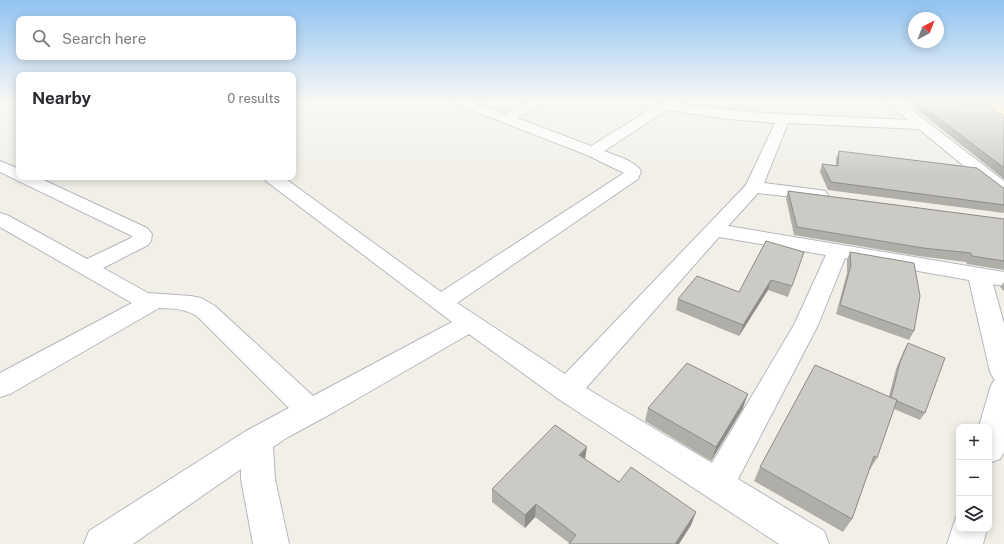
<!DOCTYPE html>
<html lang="en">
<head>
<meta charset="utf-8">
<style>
  body { margin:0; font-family:"Public Sans",sans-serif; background:#f2f2f3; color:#2b2b33 }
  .controls { position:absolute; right:12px; bottom:12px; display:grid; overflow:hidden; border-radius:8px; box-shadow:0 2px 10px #0003 }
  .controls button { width:36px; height:36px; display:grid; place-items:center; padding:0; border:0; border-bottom:1px solid #e1e1e2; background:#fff; color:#2b2b33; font:20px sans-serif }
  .compass { position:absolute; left:908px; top:12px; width:36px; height:36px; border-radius:50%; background:#fff; box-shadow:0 2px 10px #0003; rotate:42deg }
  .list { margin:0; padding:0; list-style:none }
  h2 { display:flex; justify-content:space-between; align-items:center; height:52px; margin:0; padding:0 16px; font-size:17px }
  h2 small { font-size:13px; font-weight:400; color:#7c7c81 }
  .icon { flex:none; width:22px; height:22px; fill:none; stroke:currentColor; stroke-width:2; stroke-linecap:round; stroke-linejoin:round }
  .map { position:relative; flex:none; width:1004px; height:544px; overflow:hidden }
  .search { position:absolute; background:#fff; box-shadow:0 2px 10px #0003; left:16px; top:16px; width:280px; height:44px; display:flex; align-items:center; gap:10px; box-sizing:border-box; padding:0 14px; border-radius:8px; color:#7c7c81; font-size:15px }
  .panel { position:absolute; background:#fff; box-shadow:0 2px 10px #0003; left:16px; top:72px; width:280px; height:108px; border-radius:8px }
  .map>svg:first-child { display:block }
</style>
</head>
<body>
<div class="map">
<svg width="1004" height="544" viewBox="0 0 1004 544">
  <rect width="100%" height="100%" fill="#f1efe8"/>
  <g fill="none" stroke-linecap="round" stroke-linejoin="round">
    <g stroke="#b5b8bc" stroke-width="2">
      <g id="minor">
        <path d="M454,101h18l33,13 26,-13h17l-2,3 -29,14 74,28 73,-45h15l-2,3 84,9 147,7 -22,-19h14l104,80v14l-6,-1 -79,-65 -131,-6 -24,60 55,7 6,1 3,4 -3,4 -6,1 -61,-7 -30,33 276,46v14l-11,-2 11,40v128l-4,7 -11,4v-36h-10l11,-39 4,-8h2l-2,-1 -4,-7 -21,-92 -124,-22 -27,67 -80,154 86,52 5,13h-50l-222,-146 -88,-64 -133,77 -48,26 -15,10 2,32 14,65h-36l-12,-65v-10l-108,75h-49l5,-13 157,-100 43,-23 -92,-92c-14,-8 -22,-7 -38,-8l-149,86 -10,3v-24l132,-70 -132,-76v-14l7,2 80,44 44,-21 1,-2 -132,-64v-11l19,8v8h18l110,51 5,6 -1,7 -3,4 -45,23 45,25 43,3 10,2 14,8 98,90 139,-74 -186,-141 -2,-4h19l158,115 183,-119 -37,-18 -131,-51zM667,110l61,9 47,4 -29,62 -181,189 -108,-71 181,-124 3,-8c-7,-11 -25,-15 -37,-20zM719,237l107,18 -32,70 -82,138 -126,-75z"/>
        <polygon points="937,101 991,101 992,103 991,106 986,107 943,105 939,104"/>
        <polygon points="959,516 959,529 987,529 983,544 947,544 956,517"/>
      </g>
    </g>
    <g stroke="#f2c960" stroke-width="2">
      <polygon id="major" points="977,101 992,101 1004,108 1004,118 999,117"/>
    </g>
    <use href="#minor" fill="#fff" fill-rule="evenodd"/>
    <use href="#major" fill="#fff2af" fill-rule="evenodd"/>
  </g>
  <g fill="#afaea9">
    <polygon points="995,101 1004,101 1004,106"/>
    <polygon points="917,102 945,104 946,102 991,106 990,107 1004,116 1004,179 915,108"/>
    <polygon points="839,151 1004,188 1004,213 828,190 820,172 822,164 836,166 836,158"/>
    <polygon points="788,191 1004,219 1004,270 967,264 966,262 918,256 794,235 786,198"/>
    <polygon points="766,241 792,286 788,297 768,290 739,336 676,310 678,299 739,292"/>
    <polygon points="850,252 914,331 909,340 836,314 847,273 847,260"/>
    <polygon points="1004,282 1004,291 1000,287"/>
    <polygon points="908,343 925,413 920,420 894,409 877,458 869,471 852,519 843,532 754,481 760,467 889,396 896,369 904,350"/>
    <polygon points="648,408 743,408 711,461 645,421"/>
    <polygon points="585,459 619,482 696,512 691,525 679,544 569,544 569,543 535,517 525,528 492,502 492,489"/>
  </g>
  <g fill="#8f8d8a">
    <polygon points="771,280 768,290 739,336 743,325"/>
    <polygon points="748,394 743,408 711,461 716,447"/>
    <polygon points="587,447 585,460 579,455"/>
    <polygon points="536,504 535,517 525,528 525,515"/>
    <polygon points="696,512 691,525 679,544 675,544"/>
  </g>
  <g fill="#cccac5" stroke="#8f8d8a">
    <polygon points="917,102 989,106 1004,116 1004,168"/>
    <polygon points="946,102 987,104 991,106 949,104"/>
    <polygon points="839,151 977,168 1002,187 1004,188 1004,205 831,182 822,164 838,166"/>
    <polygon points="788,191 1004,219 1004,261 972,256 971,253 923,248 797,227"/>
    <polygon points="766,241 804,252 792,286 771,280 743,325 678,299 697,276 739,292"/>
    <polygon points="850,252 914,263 920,296 914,331 840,305 851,265"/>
    <polygon points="908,343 945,358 925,413 897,401 897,400 891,397 900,362"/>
    <polygon points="687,363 748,394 716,447 648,408"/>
    <polygon points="815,365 897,400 877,458 874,456 852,519 760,467"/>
    <polygon points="555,425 587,447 579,455 619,482 631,467 696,512 675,544 569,544 576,535 536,504 525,515 492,489"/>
  </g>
  <linearGradient id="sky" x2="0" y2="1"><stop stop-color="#8fc3f1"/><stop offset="0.57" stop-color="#f9f8f5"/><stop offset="1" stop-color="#f9f8f5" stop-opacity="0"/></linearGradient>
  <rect width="1004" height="177" fill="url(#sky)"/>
</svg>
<div class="controls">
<button>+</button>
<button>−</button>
<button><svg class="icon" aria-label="layers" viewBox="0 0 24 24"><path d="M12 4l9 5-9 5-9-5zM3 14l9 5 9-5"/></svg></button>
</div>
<svg class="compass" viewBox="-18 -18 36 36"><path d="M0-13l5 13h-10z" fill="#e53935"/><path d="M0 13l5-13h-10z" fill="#7c7c81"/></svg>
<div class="search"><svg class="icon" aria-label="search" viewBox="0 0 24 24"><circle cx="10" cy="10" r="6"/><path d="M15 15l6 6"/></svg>Search here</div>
<section class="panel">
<h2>Nearby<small>0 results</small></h2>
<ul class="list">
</ul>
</section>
</div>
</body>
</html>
